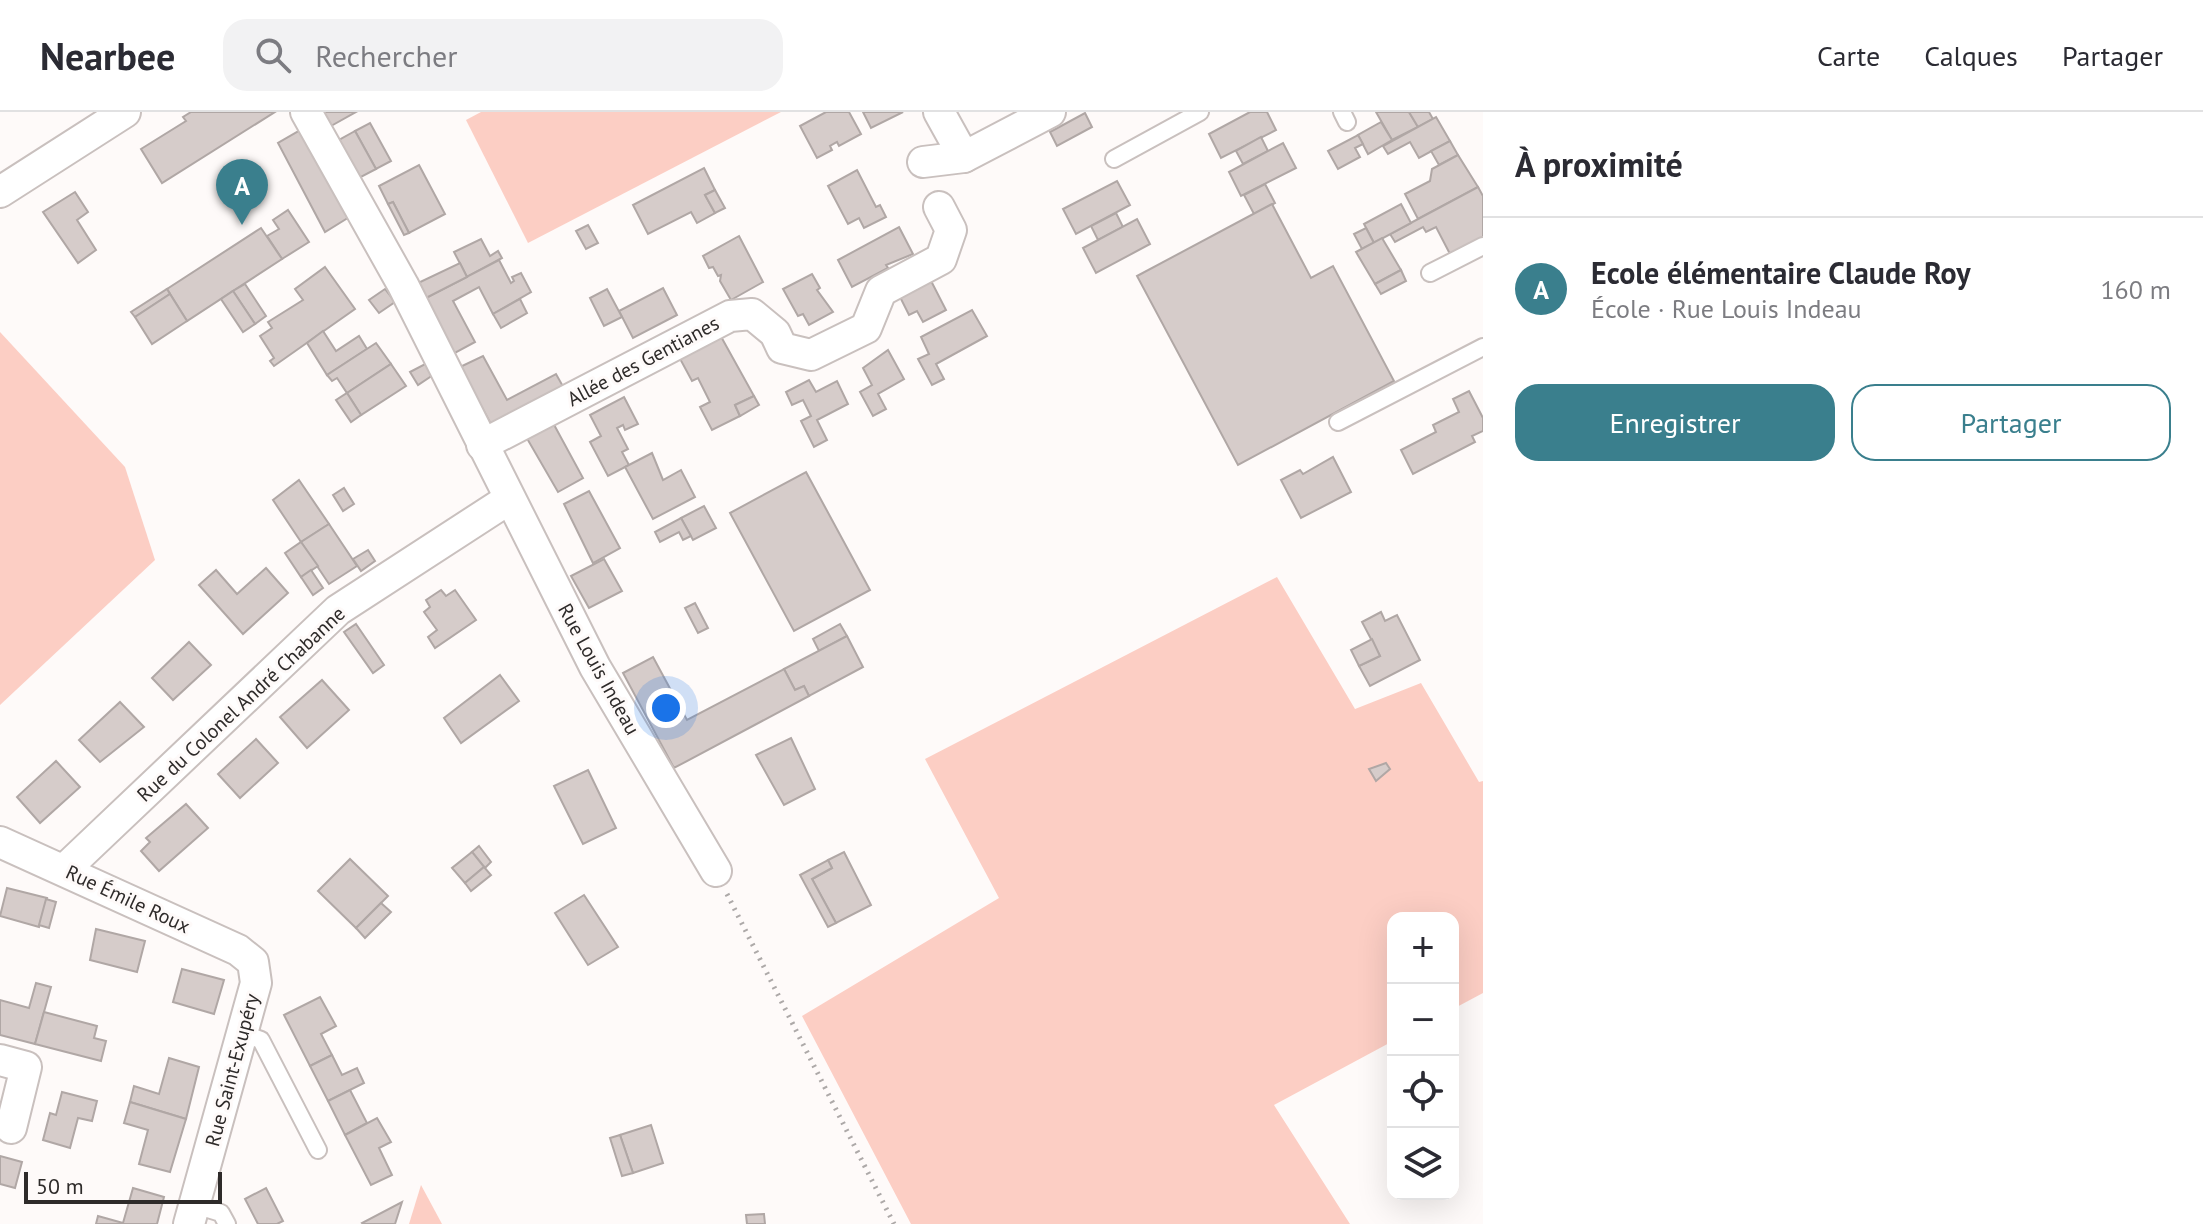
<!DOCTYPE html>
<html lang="fr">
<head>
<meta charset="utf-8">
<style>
  body { margin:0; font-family:"PT Sans",sans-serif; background:#f2f2f3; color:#2b2b33 }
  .controls { position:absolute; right:24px; bottom:24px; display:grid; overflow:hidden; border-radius:16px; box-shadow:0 8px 32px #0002 }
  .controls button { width:72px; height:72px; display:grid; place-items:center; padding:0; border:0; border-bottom:2px solid #e1e1e2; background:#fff; color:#2b2b33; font:40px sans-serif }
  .scale { position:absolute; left:24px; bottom:20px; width:198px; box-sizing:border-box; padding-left:8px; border:4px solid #2e2b2a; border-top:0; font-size:22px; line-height:28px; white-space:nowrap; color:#2e2b2a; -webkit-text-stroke:6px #fefaf9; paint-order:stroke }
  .you { position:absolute; left:666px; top:596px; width:28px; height:28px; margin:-20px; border:6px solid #fff; border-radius:50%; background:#1a73e8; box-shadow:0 0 0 12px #1a73e833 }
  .badge { display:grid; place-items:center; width:52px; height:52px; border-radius:50%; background:#3a7f8d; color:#fff; font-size:26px; font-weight:700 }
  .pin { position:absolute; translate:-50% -66px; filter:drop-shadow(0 2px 4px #0008) }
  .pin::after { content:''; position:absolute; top:42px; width:28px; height:24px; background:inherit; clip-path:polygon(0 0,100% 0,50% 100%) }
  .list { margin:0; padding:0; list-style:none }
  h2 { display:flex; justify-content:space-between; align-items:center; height:104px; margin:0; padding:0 32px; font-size:34px }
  h2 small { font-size:26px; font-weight:400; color:#7c7c81 }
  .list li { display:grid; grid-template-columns:52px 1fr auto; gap:24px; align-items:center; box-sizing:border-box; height:144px; padding:0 32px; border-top:2px solid #e1e1e2 }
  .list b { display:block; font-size:30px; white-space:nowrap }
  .list p { margin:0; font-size:26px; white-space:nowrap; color:#7c7c81 }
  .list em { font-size:26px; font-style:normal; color:#7c7c81 }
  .actions { display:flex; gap:16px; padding:24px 32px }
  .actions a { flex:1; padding:18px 0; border:2px solid #3a7f8d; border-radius:24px; text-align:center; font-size:28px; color:#3a7f8d }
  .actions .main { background:#3a7f8d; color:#fff }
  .icon { flex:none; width:44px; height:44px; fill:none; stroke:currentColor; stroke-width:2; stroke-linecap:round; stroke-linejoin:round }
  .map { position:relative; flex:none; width:1483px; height:1112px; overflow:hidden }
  header { display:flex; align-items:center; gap:48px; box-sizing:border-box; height:112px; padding:0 40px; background:#fff; border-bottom:2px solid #e1e1e2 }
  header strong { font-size:38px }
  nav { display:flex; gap:44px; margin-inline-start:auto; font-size:28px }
  .search { width:560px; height:72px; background:#f2f2f3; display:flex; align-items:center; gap:20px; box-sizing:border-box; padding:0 28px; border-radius:24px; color:#7c7c81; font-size:30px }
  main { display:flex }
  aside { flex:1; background:#fff }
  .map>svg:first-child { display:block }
</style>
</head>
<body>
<header>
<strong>Nearbee</strong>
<div class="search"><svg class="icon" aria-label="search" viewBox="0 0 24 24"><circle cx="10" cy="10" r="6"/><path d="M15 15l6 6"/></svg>Rechercher</div>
<nav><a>Carte</a><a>Calques</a><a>Partager</a></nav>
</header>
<main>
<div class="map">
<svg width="1483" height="1112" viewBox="0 0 1483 1112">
  <rect width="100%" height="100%" fill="#fefaf9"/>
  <g fill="#fccec4">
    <polygon points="481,0 781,0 528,131 466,8"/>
    <polygon points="0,220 125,355 155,448 0,593"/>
    <polygon points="1277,465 1355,597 1421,571 1479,670 1483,669 1483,881 1453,897 1453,806 1393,806 1393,929 1274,993 1350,1112 911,1112 802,904 999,786 925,647"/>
    <polygon points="421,1073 442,1112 409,1112"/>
  </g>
  <g fill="#d6ccca" stroke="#b0a7a5" stroke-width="2">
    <polygon points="191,0 275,0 162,71 141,37 186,9 183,5"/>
    <polygon points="323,0 356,0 331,14"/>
    <polygon points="826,0 849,0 861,22 839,34 837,30 830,34 832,38 817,46 800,14"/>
    <polygon points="863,0 903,0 871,16"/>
    <polygon points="1250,0 1267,0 1276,18 1221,46 1209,22"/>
    <polygon points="1376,0 1409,0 1418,15 1392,28"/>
    <polygon points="1409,0 1429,0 1433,7 1418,15"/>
    <polygon points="1085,1 1092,15 1057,34 1050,20"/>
    <polygon points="1436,5 1450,29 1419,46 1410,30 1388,42 1383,34"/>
    <polygon points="1381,10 1392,28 1368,42 1358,23"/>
    <polygon points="370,11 391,49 376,57 355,19"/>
    <polygon points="304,16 351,104 325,120 278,31"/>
    <polygon points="355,19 376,57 359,66 339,28"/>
    <polygon points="1358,23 1363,32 1355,36 1360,45 1338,57 1328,39"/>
    <polygon points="1261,25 1268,39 1243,52 1236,39"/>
    <polygon points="1450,29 1458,43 1439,53 1431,39"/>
    <polygon points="1283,31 1296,56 1241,84 1229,60"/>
    <polygon points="1458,43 1478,75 1418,107 1405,82 1430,69 1432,57"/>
    <polygon points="419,53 445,102 409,121 393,90 388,92 379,74"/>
    <polygon points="704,56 715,78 705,83 715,101 697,111 691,100 648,122 633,93"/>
    <polygon points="857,58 876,95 880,93 886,105 864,116 859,106 848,112 828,74"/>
    <polygon points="1117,69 1130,93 1076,122 1063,97"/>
    <polygon points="1265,72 1275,91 1254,102 1244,83"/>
    <polygon points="1478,75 1483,84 1483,129 1450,142 1436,115 1426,120 1423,115 1395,130 1390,122"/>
    <polygon points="715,78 725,96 715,101 705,83"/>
    <polygon points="75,80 88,100 77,108 96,138 78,151 43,100"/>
    <polygon points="393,90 409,121 404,123 388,92"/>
    <polygon points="1272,92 1311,166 1333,154 1394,269 1238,353 1137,164"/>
    <polygon points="1401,92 1411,111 1374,131 1364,112"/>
    <polygon points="288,98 309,130 282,147 267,124 279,117 273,108"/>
    <polygon points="1116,101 1123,115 1098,128 1091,114"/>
    <polygon points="1137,107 1150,132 1096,161 1083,136"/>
    <polygon points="588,113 598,131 586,137 576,119"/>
    <polygon points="899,115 913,142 886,153 888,156 852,175 838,148"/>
    <polygon points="261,116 282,147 187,209 167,177"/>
    <polygon points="1366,116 1374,131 1362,137 1354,122"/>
    <polygon points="739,124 763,170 731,188 720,169 721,163 718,164 713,155 709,156 703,144"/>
    <polygon points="1382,126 1401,158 1375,172 1356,140"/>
    <polygon points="481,127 490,144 498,139 502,146 467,165 454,140"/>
    <polygon points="499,148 511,171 514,169 512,165 521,161 531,180 493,202 479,175 453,189 475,230 453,242 424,187"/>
    <polygon points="460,151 467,165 424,187 416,172"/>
    <polygon points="325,155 355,197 274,254 270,249 274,246 260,224 272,216 268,210 303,188 295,177"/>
    <polygon points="1401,158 1406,169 1381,182 1375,172"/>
    <polygon points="812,162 820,176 817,178 833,200 809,213 803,202 798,204 783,177"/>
    <polygon points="928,163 946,198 923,210 917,199 909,203 897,179"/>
    <polygon points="245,172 266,204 255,212 233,179"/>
    <polygon points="663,176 677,203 633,226 619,199"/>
    <polygon points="167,177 170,182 135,205 131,200"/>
    <polygon points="385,177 395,190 379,201 369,188"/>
    <polygon points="607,177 622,205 604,214 590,186"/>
    <polygon points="233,179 255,212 243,220 221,187"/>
    <polygon points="170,182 187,209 152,232 135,205"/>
    <polygon points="520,187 527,201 501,216 493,202"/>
    <polygon points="972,198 987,224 936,252 944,267 932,273 918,247 929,242 921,225"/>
    <polygon points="323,219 336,239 359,224 367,237 327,263 307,231"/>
    <polygon points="719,221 754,284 735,293 740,304 712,318 700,295 710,290 698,266 692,269 678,243"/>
    <polygon points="376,231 391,252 347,281 337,266 332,269 327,263"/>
    <polygon points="888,238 904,267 878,282 886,297 873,304 860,280 872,273 863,256"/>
    <polygon points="483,244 507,288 556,262 565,278 493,316 460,255"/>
    <polygon points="429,250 436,261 418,273 410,260"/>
    <polygon points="391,252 406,274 361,303 347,281"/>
    <polygon points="809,268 816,280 837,269 848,292 817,308 827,328 814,335 801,309 811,304 803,288 792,293 786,280"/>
    <polygon points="1469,279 1483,306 1483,319 1472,324 1475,330 1413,362 1401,338 1436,320 1433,313 1459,300 1453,287"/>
    <polygon points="347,281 361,303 351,310 336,288"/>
    <polygon points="754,284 759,293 740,304 735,293"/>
    <polygon points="624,285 638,312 625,318 623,313 617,316 628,337 622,340 629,353 608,364 590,330 601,324 590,303"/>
    <polygon points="552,309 583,366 558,380 525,323"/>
    <polygon points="652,341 663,368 681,358 695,385 653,407 625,355"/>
    <polygon points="1333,345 1351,380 1301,406 1281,368 1300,358 1303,362"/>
    <polygon points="806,360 870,478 794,519 730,401"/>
    <polygon points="299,368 329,412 301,430 273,388"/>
    <polygon points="344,376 354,392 343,399 333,383"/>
    <polygon points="589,379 620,436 593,451 564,392"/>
    <polygon points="704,394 716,416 693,428 681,406"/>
    <polygon points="681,406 691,424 683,428 679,420 660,430 655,420"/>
    <polygon points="329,412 357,454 329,472 301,430"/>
    <polygon points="301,430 318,454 301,465 285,441"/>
    <polygon points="368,438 375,449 361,459 353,447"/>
    <polygon points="604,447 622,479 589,496 571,464"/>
    <polygon points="266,456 288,481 243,522 199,473 216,458 237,482"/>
    <polygon points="311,458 323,476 313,483 301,465"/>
    <polygon points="441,478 446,484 455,478 476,508 435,536 428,525 437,518 424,500 430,495 426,488"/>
    <polygon points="695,491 708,516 698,521 685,496"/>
    <polygon points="1381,500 1385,509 1397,503 1420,548 1370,574 1359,554 1380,544 1362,510"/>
    <polygon points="356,512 384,553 373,561 344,520"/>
    <polygon points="840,512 847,524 819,539 813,527"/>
    <polygon points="847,524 863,555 809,584 804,574 795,578 784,557"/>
    <polygon points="1372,527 1380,544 1359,554 1351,538"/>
    <polygon points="189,530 211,553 173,588 152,566"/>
    <polygon points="653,545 687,608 784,557 795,578 804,574 809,584 674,656 623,561"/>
    <polygon points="500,563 519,589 461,631 444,606"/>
    <polygon points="322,568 349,598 307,636 280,605"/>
    <polygon points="120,590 144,615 100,650 79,628"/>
    <polygon points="791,626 815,677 784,693 756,643"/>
    <polygon points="256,627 278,651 240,686 218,662"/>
    <polygon points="56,649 80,675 40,711 17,685"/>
    <polygon points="1386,651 1390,657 1376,669 1369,657"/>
    <polygon points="588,658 616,716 583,732 554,674"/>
    <polygon points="186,692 208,716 159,759 141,739 150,730 146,726"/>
    <polygon points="479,734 491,750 485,756 472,740"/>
    <polygon points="472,740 484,755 465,771 452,756"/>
    <polygon points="844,740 871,793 836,811 812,767 832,756 828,748"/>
    <polygon points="350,747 388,784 356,816 318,779"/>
    <polygon points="828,748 832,756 812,767 836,811 828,815 800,763"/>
    <polygon points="484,755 491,763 471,779 465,771"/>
    <polygon points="7,776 47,786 39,815 0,804"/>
    <polygon points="584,783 618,835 588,853 555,801"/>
    <polygon points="46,787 56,790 49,816 39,813"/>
    <polygon points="381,791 391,800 365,826 356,816"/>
    <polygon points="96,817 145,829 137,860 90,848"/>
    <polygon points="182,857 224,868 214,902 173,890"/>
    <polygon points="36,871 51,875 35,932 0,923 0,888 29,896"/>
    <polygon points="320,885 336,914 321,922 332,943 310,954 284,903"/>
    <polygon points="44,900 97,914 94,926 106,929 101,949 35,932"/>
    <polygon points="332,943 342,963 357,956 364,971 328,989 310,954"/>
    <polygon points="169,946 199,955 186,1007 130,990 134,974 159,982"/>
    <polygon points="350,978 367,1011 345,1023 328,989"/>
    <polygon points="62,980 97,989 92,1009 78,1006 70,1036 43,1028 50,1001 56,1003"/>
    <polygon points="130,990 186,1007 170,1060 139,1052 148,1018 124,1011"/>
    <polygon points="377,1006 391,1030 379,1036 392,1063 371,1073 345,1023"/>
    <polygon points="651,1013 663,1051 633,1061 620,1023"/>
    <polygon points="620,1023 633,1061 622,1064 610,1026"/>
    <polygon points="0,1044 22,1050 15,1076 0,1072"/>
    <polygon points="133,1076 164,1085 157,1112 96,1112 98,1104 123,1111"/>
    <polygon points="266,1076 283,1109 277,1112 258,1112 245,1087"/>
    <polygon points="402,1090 395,1112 363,1112 362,1111"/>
    <polygon points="764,1102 765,1112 747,1112 746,1103"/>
  </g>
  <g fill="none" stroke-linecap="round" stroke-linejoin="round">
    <g stroke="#c9c0be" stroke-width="20">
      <g id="lane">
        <polyline points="1342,0 1347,10"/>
        <polyline points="1114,47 1200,0"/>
        <polyline points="1430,161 1483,134"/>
        <polyline points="1338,310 1483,235"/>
        <polyline points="242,921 261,928 318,1038"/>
        <polyline points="195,1093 221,1101 227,1112"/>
      </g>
    </g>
    <g stroke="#c9c0be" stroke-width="34">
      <g id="street">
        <polyline points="306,0 403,173 595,555 716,759"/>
        <polyline points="939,0 964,45"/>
        <polyline points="923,50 964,45 1050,0"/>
        <polyline points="0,80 125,0"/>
        <polyline points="482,333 730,204 752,202 775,221 782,236 811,243 866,216 881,179 941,147 951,118 939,95"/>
        <polyline points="0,730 238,838 253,850 256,871 189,1112"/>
        <polyline points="64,758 338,498 509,387"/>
        <polyline points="0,948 26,955 11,1016"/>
      </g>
    </g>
    <polyline stroke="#ada9a8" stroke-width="5" stroke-dasharray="2 6" stroke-linecap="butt" points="727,782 894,1112"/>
    <use href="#lane" stroke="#fff" stroke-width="16"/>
    <use href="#street" stroke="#fff" stroke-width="30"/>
  </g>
  <g text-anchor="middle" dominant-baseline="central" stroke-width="6" stroke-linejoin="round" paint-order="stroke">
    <g font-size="20" fill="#2e2b2a" stroke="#fefaf9">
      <text transform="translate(643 249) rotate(-28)">Allée des Gentianes</text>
      <text transform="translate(599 557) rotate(61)">Rue Louis Indeau</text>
      <text transform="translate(241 592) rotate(-43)">Rue du Colonel André Chabanne</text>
      <text transform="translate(128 787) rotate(25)">Rue Émile Roux</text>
      <text transform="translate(232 958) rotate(-75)">Rue Saint-Exupéry</text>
    </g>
  </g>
</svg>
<div class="controls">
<button>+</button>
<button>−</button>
<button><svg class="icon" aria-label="locate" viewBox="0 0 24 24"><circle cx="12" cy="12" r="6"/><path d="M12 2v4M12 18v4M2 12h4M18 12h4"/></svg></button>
<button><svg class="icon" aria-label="layers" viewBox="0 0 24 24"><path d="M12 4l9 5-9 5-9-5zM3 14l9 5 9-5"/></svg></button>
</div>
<div class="scale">50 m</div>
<div class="you"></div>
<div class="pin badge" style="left:242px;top:113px">A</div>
</div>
<aside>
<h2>À proximité<small></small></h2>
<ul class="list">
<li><span class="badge">A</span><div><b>Ecole élémentaire Claude Roy</b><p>École · Rue Louis Indeau</p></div><em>160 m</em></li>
</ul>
<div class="actions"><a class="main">Enregistrer</a><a>Partager</a></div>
</aside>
</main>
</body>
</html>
